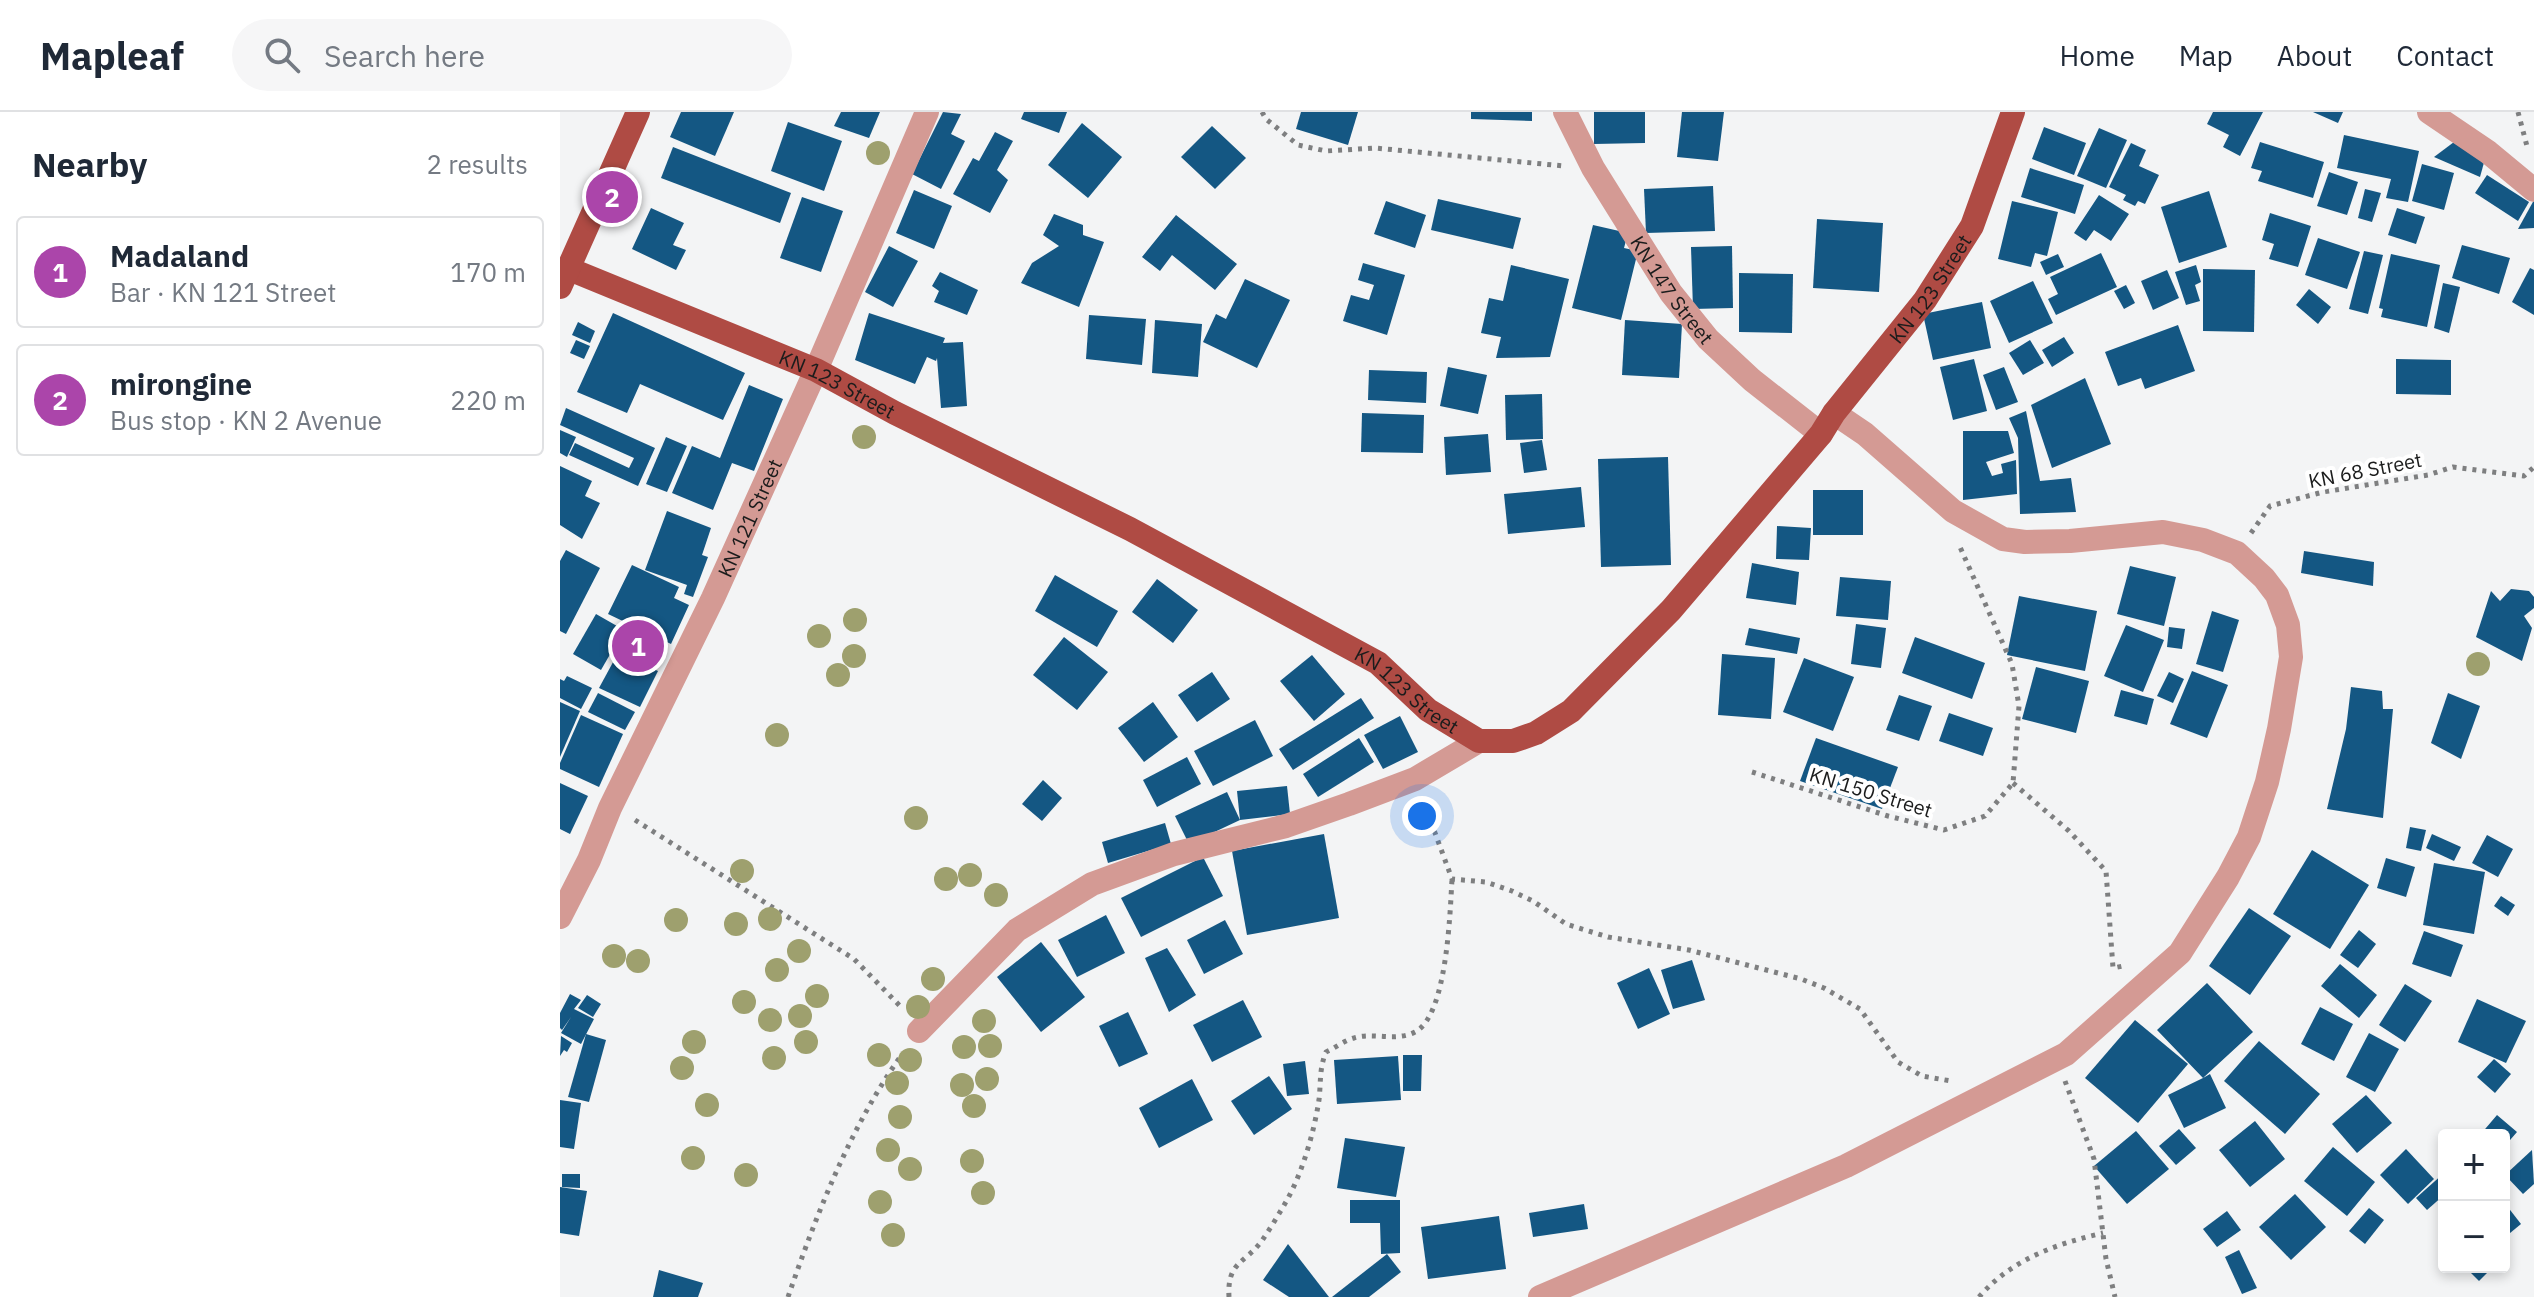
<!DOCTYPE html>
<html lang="en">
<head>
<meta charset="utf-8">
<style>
  body { margin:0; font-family:"IBM Plex Sans",sans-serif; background:#f6f6f7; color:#1f2937 }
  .controls { position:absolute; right:24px; bottom:24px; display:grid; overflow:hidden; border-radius:8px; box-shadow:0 4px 12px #0003 }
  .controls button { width:72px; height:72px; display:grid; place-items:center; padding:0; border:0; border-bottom:2px solid #e0e1e3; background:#fff; color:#1f2937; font:40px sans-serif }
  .you { position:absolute; left:862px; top:704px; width:28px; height:28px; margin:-20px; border:6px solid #fff; border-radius:50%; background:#1a73e8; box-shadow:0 0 0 12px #1a73e833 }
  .badge { display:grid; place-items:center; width:52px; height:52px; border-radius:50%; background:#ab45aa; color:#fff; font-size:26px; font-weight:700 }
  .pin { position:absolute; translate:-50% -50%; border:4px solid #fff; box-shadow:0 2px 8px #0006 }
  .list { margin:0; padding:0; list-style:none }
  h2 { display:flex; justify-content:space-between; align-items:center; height:104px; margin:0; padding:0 32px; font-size:34px }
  h2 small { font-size:26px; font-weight:400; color:#747a83 }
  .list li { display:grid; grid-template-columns:52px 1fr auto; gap:24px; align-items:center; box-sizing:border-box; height:112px; margin:0 16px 16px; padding:0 16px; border:2px solid #e0e1e3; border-radius:8px }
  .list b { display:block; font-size:30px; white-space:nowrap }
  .list p { margin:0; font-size:26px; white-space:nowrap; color:#747a83 }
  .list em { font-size:26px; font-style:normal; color:#747a83 }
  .icon { flex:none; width:44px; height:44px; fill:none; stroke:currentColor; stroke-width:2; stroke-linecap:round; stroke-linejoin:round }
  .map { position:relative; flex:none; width:1974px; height:1185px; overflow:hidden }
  header { display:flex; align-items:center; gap:48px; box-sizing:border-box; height:112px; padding:0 40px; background:#fff; border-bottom:2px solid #e0e1e3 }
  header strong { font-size:38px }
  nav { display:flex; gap:44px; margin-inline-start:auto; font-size:28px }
  .search { width:560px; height:72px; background:#f6f6f7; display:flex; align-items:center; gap:20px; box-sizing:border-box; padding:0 28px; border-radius:44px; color:#747a83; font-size:30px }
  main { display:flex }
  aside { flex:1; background:#fff }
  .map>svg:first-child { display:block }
</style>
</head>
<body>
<header>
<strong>Mapleaf</strong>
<div class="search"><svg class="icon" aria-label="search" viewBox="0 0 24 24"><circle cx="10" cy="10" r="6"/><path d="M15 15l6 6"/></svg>Search here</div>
<nav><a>Home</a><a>Map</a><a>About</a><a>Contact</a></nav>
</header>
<main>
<aside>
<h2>Nearby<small>2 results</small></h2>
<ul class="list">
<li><span class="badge">1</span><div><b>Madaland</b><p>Bar · KN 121 Street</p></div><em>170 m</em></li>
<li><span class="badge">2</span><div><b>mirongine</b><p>Bus stop · KN 2 Avenue</p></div><em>220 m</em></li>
</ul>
</aside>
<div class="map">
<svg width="1974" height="1185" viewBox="0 0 1974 1185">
  <rect width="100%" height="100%" fill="#f3f4f5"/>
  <g fill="#145783">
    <polygon points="121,0 174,0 155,44 110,25"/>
    <polygon points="281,0 320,0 309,26 274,14"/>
    <polygon points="383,0 401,2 391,22 405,29 381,77 352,62"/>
    <polygon points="464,0 507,0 499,21 461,7"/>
    <polygon points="741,0 798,0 788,33 736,17"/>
    <polygon points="911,0 972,0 972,9 911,7"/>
    <polygon points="1034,0 1085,0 1085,31 1034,32"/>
    <polygon points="1122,0 1164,0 1158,49 1117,45"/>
    <polygon points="1653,0 1703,0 1680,44 1663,35 1669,23 1647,12"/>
    <polygon points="1753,0 1783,0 1778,11"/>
    <polygon points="228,10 282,29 264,79 211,59"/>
    <polygon points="522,11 562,45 528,86 488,53"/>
    <polygon points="652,14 686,46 655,77 621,45"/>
    <polygon points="1484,15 1526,31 1514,63 1472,47"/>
    <polygon points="1539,16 1567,28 1546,76 1517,64"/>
    <polygon points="435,20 453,29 437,58 448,68 430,101 393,82 413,46 419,49"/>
    <polygon points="1784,23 1859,39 1848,90 1826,86 1831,67 1777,56"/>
    <polygon points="1700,30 1764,50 1753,86 1698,69 1702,59 1691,56"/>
    <polygon points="1894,30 1925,47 1920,65 1874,45"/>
    <polygon points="1571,31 1586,38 1579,54 1599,63 1585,92 1578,89 1575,94 1563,88 1566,83 1549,75"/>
    <polygon points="113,35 231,81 220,111 101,66"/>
    <polygon points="1862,52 1894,61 1884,98 1852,89"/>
    <polygon points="1470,56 1524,73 1515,102 1461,85"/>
    <polygon points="1769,60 1798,70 1787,103 1757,94"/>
    <polygon points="1927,63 1969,90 1958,109 1915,81"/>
    <polygon points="1153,74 1155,119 1086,121 1084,77"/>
    <polygon points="1805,77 1821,81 1812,110 1798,106"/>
    <polygon points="354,78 392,94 374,137 336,121"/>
    <polygon points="1649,79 1667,135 1619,151 1601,95"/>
    <polygon points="1539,83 1569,102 1551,129 1534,118 1526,129 1514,121"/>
    <polygon points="242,85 283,99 261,160 220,146"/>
    <polygon points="878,87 961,106 953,137 871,118"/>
    <polygon points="1974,88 1974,116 1958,117"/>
    <polygon points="826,89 866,103 855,136 814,122"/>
    <polygon points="1452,89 1498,100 1487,144 1475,141 1471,155 1438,147"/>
    <polygon points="91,96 124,111 113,133 126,138 116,158 72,137"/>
    <polygon points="1837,96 1865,105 1856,132 1828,123"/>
    <polygon points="1710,101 1751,114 1738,155 1709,147 1714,132 1702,128"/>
    <polygon points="494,102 523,113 523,123 544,130 519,195 461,171 472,151 499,134 483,123"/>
    <polygon points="616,103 677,152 655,178 612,143 600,159 582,145"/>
    <polygon points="1257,107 1323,111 1319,180 1253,176"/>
    <polygon points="1033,113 1068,121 1064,136 1078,139 1061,208 1012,196"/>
    <polygon points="1758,126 1800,140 1787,177 1745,163"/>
    <polygon points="1902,133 1950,146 1939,182 1892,166"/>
    <polygon points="329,134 358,149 333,195 305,180"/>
    <polygon points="1172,134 1173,196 1133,197 1131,135"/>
    <polygon points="1804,139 1823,143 1808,202 1789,197"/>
    <polygon points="1541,141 1557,175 1496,203 1488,187 1498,182 1490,165"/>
    <polygon points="1498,142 1504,155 1486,163 1480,150"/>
    <polygon points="1831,142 1880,153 1867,215 1821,205 1823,197 1819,196"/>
    <polygon points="803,151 845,163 827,223 783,209 791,183 809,188 814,173 798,168"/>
    <polygon points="951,153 1009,167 990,245 936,246 941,225 921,221 929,186 943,189"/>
    <polygon points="1636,153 1641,170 1635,173 1640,189 1626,193 1615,160"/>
    <polygon points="1970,156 1974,158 1974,203 1952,190"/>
    <polygon points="1643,157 1695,158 1694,220 1643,219"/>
    <polygon points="1607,158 1619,186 1593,198 1581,169"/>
    <polygon points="380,160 418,178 407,203 374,190 379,179 372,174"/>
    <polygon points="1179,161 1233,162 1232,221 1179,220"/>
    <polygon points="685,167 730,188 697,256 643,230 656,202 666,207"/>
    <polygon points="1473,169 1493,211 1449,231 1430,189"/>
    <polygon points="1883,171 1900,175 1889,221 1874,216"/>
    <polygon points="1566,173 1575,191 1564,197 1554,179"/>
    <polygon points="1749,177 1771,195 1758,212 1736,193"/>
    <polygon points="1422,190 1431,236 1373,248 1363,202"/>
    <polygon points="53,201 185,261 163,308 80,272 67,301 17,280"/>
    <polygon points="309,201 385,226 383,231 403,230 407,294 381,296 377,246 376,249 367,245 355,272 295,248"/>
    <polygon points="529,203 586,207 582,253 526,247"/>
    <polygon points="595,208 642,212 638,265 592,261"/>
    <polygon points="1065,208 1122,212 1119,266 1062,263"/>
    <polygon points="18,210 35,219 30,231 12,223"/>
    <polygon points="1618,213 1635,259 1585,277 1581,266 1558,274 1545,240"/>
    <polygon points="1504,225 1514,241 1492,255 1482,238"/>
    <polygon points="16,228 30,234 24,247 10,241"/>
    <polygon points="1470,228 1484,251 1463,263 1449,241"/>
    <polygon points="1414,247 1427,299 1393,308 1380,255"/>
    <polygon points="1836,247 1891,248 1891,283 1836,282"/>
    <polygon points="888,255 927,263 918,302 880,294"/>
    <polygon points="1444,255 1458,290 1436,298 1423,263"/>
    <polygon points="809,258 867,260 866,291 808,288"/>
    <polygon points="1525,266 1551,332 1492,356 1471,293"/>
    <polygon points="189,273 223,287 194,359 172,351 153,398 112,381 132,334 160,346"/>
    <polygon points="982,282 983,327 946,328 945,283"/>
    <polygon points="6,296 95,336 78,374 9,343 15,331 69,356 74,346 0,313"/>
    <polygon points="1466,299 1480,369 1511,366 1516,400 1460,402 1458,326 1449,306"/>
    <polygon points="802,301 864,303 863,341 801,340"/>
    <polygon points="0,318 16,325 7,345 0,341"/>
    <polygon points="1403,319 1448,319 1454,341 1426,350 1432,364 1443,361 1441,352 1456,348 1457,382 1403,388"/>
    <polygon points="928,322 931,360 886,363 884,325"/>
    <polygon points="106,325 127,334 107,380 86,372"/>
    <polygon points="982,328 987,358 964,361 960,331"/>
    <polygon points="1108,345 1111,453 1041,455 1038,347"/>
    <polygon points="0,354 32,369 25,384 40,391 22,427 0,413"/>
    <polygon points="1021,375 1025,415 948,422 944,382"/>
    <rect x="1253" y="378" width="50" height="45"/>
    <polygon points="107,399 151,416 142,443 148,445 133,485 124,482 127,473 85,458"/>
    <polygon points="1217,414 1251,416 1249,448 1216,447"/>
    <polygon points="6,438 40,456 6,522 0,519 0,449"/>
    <polygon points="1744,439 1814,450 1813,474 1741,461"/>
    <polygon points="1192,451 1239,460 1236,493 1186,486"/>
    <polygon points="72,453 119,475 114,486 129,493 111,532 48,502"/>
    <polygon points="1570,454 1616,465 1604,514 1557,502"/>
    <polygon points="495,463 558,499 537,535 475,499"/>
    <polygon points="1280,465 1331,469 1328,508 1276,504"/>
    <polygon points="597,467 638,498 613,531 572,500"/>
    <polygon points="1951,477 1969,479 1974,485 1974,496 1964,504 1972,516 1962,549 1916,525 1931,479 1940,489"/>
    <polygon points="1459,484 1537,499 1525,559 1447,543"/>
    <polygon points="1652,499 1679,508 1663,560 1636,552"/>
    <polygon points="36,502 64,518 41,558 13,542"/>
    <polygon points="1296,512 1326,516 1321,556 1291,552"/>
    <polygon points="1566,513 1604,528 1583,580 1544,564"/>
    <polygon points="1609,515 1625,517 1622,537 1607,535"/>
    <polygon points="1189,516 1240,526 1237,542 1185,533"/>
    <polygon points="504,525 548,560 517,598 473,563"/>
    <polygon points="1355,525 1425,551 1412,587 1342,561"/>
    <polygon points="58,541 98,559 80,595 39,576"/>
    <polygon points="1162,542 1215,546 1211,607 1158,603"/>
    <polygon points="752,543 785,582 754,609 720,569"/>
    <polygon points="1244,546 1294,565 1273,619 1223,600"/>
    <polygon points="1476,555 1529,569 1516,621 1462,607"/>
    <polygon points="1632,559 1668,573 1647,626 1610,612"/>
    <polygon points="652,560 670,587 637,610 618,583"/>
    <polygon points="1609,560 1624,567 1613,591 1597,584"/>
    <polygon points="7,564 32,576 21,597 0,586 0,567 4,569"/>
    <polygon points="1791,575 1822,579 1823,597 1833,597 1823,706 1767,697 1786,617"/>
    <polygon points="1561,578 1594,587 1587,613 1554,604"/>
    <polygon points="38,581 75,600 65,618 28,600"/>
    <polygon points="1888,581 1920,594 1901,647 1871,631"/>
    <polygon points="1339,583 1372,594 1359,629 1326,618"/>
    <polygon points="801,586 814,606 733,658 719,637"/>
    <polygon points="0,590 20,599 0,645"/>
    <polygon points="593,590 618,625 584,650 558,616"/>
    <polygon points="1389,601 1433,616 1423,644 1379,629"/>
    <polygon points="21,603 63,622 39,675 0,657 0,651"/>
    <polygon points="840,604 858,640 823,657 804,623"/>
    <polygon points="695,608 713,644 653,674 634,639"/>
    <polygon points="799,626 814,650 758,685 743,662"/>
    <polygon points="1256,626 1338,655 1322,697 1240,669"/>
    <polygon points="627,645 641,672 597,695 583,668"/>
    <polygon points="483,668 502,686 482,709 462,692"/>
    <polygon points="0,671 28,684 10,722 0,717"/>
    <polygon points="727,674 730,702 680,708 677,679"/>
    <polygon points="667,680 680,708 629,732 615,704"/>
    <polygon points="605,711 611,732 548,751 542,730"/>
    <polygon points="1850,715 1866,718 1861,739 1846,736"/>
    <polygon points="764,722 779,806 687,823 672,739"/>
    <polygon points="1872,722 1901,735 1894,749 1866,736"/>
    <polygon points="1927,723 1953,737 1938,765 1912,751"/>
    <polygon points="1752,738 1809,773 1770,837 1713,802"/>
    <polygon points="643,745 663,784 581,825 561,786"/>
    <polygon points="1826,746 1855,755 1846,785 1817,776"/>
    <polygon points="1874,751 1925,760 1914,822 1863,813"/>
    <polygon points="1941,784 1955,793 1948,804 1934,794"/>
    <polygon points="1689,796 1731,824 1690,883 1649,854"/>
    <polygon points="546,803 565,841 517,865 498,828"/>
    <polygon points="665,808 683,842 644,862 627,828"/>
    <polygon points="1799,818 1816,832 1798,856 1780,843"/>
    <polygon points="1864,819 1903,833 1891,865 1852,852"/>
    <polygon points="481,830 525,885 481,920 437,865"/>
    <polygon points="607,836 636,883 609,900 585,846"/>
    <polygon points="1132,848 1145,888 1113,897 1101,858"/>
    <polygon points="1780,852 1817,883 1799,906 1761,874"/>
    <polygon points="1089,856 1110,902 1078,917 1057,871"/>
    <polygon points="1647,871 1693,920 1643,966 1650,962 1666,996 1624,1016 1608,983 1643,966 1597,918"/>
    <polygon points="1845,872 1872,889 1845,930 1819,913"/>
    <polygon points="10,882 21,888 14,897 34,907 21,932 1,921 11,905 2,918 0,916 0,901"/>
    <polygon points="27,883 41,892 33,905 18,896"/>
    <polygon points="1917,887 1966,909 1946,951 1898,930"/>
    <polygon points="683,888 702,925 652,950 633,913"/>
    <polygon points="1760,895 1793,912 1774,949 1741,932"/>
    <polygon points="568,900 588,942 559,955 539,914"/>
    <polygon points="1575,908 1628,952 1578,1011 1525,966"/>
    <polygon points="1809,921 1839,937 1815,980 1786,965"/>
    <polygon points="26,922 46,928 29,990 8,985"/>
    <polygon points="1,924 12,931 7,940 4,938 0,944"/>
    <polygon points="1699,929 1760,982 1725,1022 1664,969"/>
    <polygon points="843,943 862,943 861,979 843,979"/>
    <polygon points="838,944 841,988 777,992 774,948"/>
    <polygon points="1934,947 1951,962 1935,981 1917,965"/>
    <polygon points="745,949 749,982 727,984 723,952"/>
    <polygon points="709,964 732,997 694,1023 671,989"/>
    <polygon points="632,967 653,1008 599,1036 579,996"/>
    <polygon points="1806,983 1832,1011 1797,1041 1772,1012"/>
    <polygon points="0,988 21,991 14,1037 0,1035"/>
    <polygon points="1937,1003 1957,1020 1944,1035 1944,1023 1920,1023"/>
    <polygon points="1695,1009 1725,1047 1690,1075 1659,1038"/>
    <polygon points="1619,1017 1636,1036 1616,1053 1599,1034"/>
    <polygon points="1576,1019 1609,1057 1567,1092 1534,1054"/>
    <polygon points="785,1026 845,1035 836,1085 777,1076"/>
    <polygon points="1773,1035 1815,1070 1787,1104 1744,1069"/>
    <polygon points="1846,1037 1874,1067 1848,1092 1820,1063"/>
    <polygon points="1972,1038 1974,1072 1963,1082 1945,1063"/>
    <polygon points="1884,1061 1884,1083 1867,1098 1856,1086"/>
    <polygon points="2,1062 20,1062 20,1076 2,1075"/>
    <polygon points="0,1075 27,1079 19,1124 0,1121"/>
    <polygon points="1735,1082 1766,1115 1731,1148 1699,1115"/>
    <polygon points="790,1088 840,1088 840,1141 821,1142 820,1111 790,1111"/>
    <polygon points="1024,1092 1028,1117 973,1125 969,1101"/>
    <polygon points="1947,1094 1961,1112 1944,1126 1944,1097"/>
    <polygon points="1809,1096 1824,1108 1805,1132 1789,1119"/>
    <polygon points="1667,1099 1681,1118 1657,1135 1643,1117"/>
    <polygon points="939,1104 946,1157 868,1167 861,1115"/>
    <polygon points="728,1132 769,1185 729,1185 703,1168"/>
    <polygon points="1679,1138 1697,1176 1682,1182 1665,1145"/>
    <polygon points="827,1142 841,1160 809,1185 772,1185"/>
    <polygon points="1905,1155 1933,1155 1919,1169"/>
    <polygon points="99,1158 143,1171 138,1185 93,1185"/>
  </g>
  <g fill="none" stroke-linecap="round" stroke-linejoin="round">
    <g stroke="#7e7f80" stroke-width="5" stroke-dasharray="4 6" stroke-linecap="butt">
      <polyline points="702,0 706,7 738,33 766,39 815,36 1004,54"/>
      <polyline points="1958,0 1968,38"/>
      <polyline points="1691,421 1710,394 1763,380 1868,363 1893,355 1964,364 1974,355"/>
      <polyline points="1192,660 1328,704 1384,718 1425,704 1453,671 1459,594 1452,552 1400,435"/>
      <polyline points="1453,671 1509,719 1546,759 1553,856 1563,854"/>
      <polyline points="864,691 892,767 926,770 952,779 973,789 1006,812 1048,825 1129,838 1241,867 1264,876 1300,897 1338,950 1362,964 1391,969"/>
      <polyline points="75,708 294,847 343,897"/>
      <polyline points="1505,969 1534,1047 1546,1147 1555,1185"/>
      <path d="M228,1185c29,-84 63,-172 115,-244"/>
      <path d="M669,1185c-2,-35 15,-33 32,-55 9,-13 18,-28 26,-42 16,-29 27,-68 32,-100 2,-17 0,-31 7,-48 9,-4 19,-12 28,-14 19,-6 42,4 61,-6 32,-16 35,-119 37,-153"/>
      <path d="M1419,1185c33,-38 77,-53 124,-64"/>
    </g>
    <g stroke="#d49a94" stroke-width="24">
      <path id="s1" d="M1005,0l28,56 78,125 37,46 44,41 69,54"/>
      <polyline points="1869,0 1928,40 1974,78"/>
      <path id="s2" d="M0,805l29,-57 21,-52 103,-210 103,-228 111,-258"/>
      <polyline points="359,919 457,818 532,772 614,742 726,714 789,692 855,667 919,629"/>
      <polyline points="980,1185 1286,1054 1506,942 1620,841 1668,765 1689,725 1707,670 1719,617 1731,545 1728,513 1717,483 1704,466 1677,441 1643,428 1603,420 1510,429 1465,430 1443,427 1393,399 1305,322 1274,301"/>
    </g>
    <g stroke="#af4b44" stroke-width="24">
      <path id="s3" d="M9,157l247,101 79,43 235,116 248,134 50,47 51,31h34l23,-8 35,-22 100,-101 150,-176 13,-21 91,-113 47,-74 41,-114"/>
      <polyline points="0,175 78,0"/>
    </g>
  </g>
  <g fill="#9ea06e">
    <circle cx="318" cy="41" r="12"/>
    <circle cx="304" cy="325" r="12"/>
    <circle cx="295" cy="508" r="12"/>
    <circle cx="259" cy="524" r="12"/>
    <circle cx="294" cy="544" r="12"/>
    <circle cx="1918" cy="552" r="12"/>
    <circle cx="278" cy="563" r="12"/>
    <circle cx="217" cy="623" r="12"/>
    <circle cx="356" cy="706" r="12"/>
    <circle cx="182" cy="759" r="12"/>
    <circle cx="410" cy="763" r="12"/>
    <circle cx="386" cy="767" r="12"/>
    <circle cx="436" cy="783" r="12"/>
    <circle cx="210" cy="807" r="12"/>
    <circle cx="116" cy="808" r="12"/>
    <circle cx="176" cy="812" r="12"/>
    <circle cx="239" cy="839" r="12"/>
    <circle cx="54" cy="844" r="12"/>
    <circle cx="78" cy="849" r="12"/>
    <circle cx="217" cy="858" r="12"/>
    <circle cx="373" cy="867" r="12"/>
    <circle cx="257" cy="884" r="12"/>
    <circle cx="184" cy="890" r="12"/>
    <circle cx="358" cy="895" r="12"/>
    <circle cx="240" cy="904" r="12"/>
    <circle cx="210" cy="908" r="12"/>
    <circle cx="424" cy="909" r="12"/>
    <circle cx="134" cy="930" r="12"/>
    <circle cx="246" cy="930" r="12"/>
    <circle cx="430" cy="934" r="12"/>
    <circle cx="404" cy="935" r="12"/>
    <circle cx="319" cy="943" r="12"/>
    <circle cx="214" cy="946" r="12"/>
    <circle cx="350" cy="948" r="12"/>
    <circle cx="122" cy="956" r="12"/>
    <circle cx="427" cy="967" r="12"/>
    <circle cx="337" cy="971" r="12"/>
    <circle cx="402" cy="973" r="12"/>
    <circle cx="147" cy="993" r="12"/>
    <circle cx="414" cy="994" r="12"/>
    <circle cx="340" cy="1005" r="12"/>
    <circle cx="328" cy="1038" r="12"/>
    <circle cx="133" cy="1046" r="12"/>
    <circle cx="412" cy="1049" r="12"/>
    <circle cx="350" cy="1057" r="12"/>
    <circle cx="186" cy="1063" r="12"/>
    <circle cx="423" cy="1081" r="12"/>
    <circle cx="320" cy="1090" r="12"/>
    <circle cx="333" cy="1123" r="12"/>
  </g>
  <g text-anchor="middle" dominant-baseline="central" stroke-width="8" stroke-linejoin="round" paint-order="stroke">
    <g font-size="20" fill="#1b1c1c" stroke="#fff">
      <text stroke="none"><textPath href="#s1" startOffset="208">KN 147 Street</textPath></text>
      <text stroke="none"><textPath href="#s3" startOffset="1684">KN 123 Street</textPath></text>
      <text stroke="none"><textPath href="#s3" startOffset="292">KN 123 Street</textPath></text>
      <text transform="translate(1805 358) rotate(-11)">KN 68 Street</text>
      <text stroke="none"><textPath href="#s2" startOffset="442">KN 121 Street</textPath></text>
      <text stroke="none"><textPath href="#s3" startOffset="940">KN 123 Street</textPath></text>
      <text transform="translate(1311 680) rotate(17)">KN 150 Street</text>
    </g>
  </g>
</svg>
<div class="controls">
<button>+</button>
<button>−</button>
</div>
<div class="you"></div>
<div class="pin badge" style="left:78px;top:534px">1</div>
<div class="pin badge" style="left:52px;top:85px">2</div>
</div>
</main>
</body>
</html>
